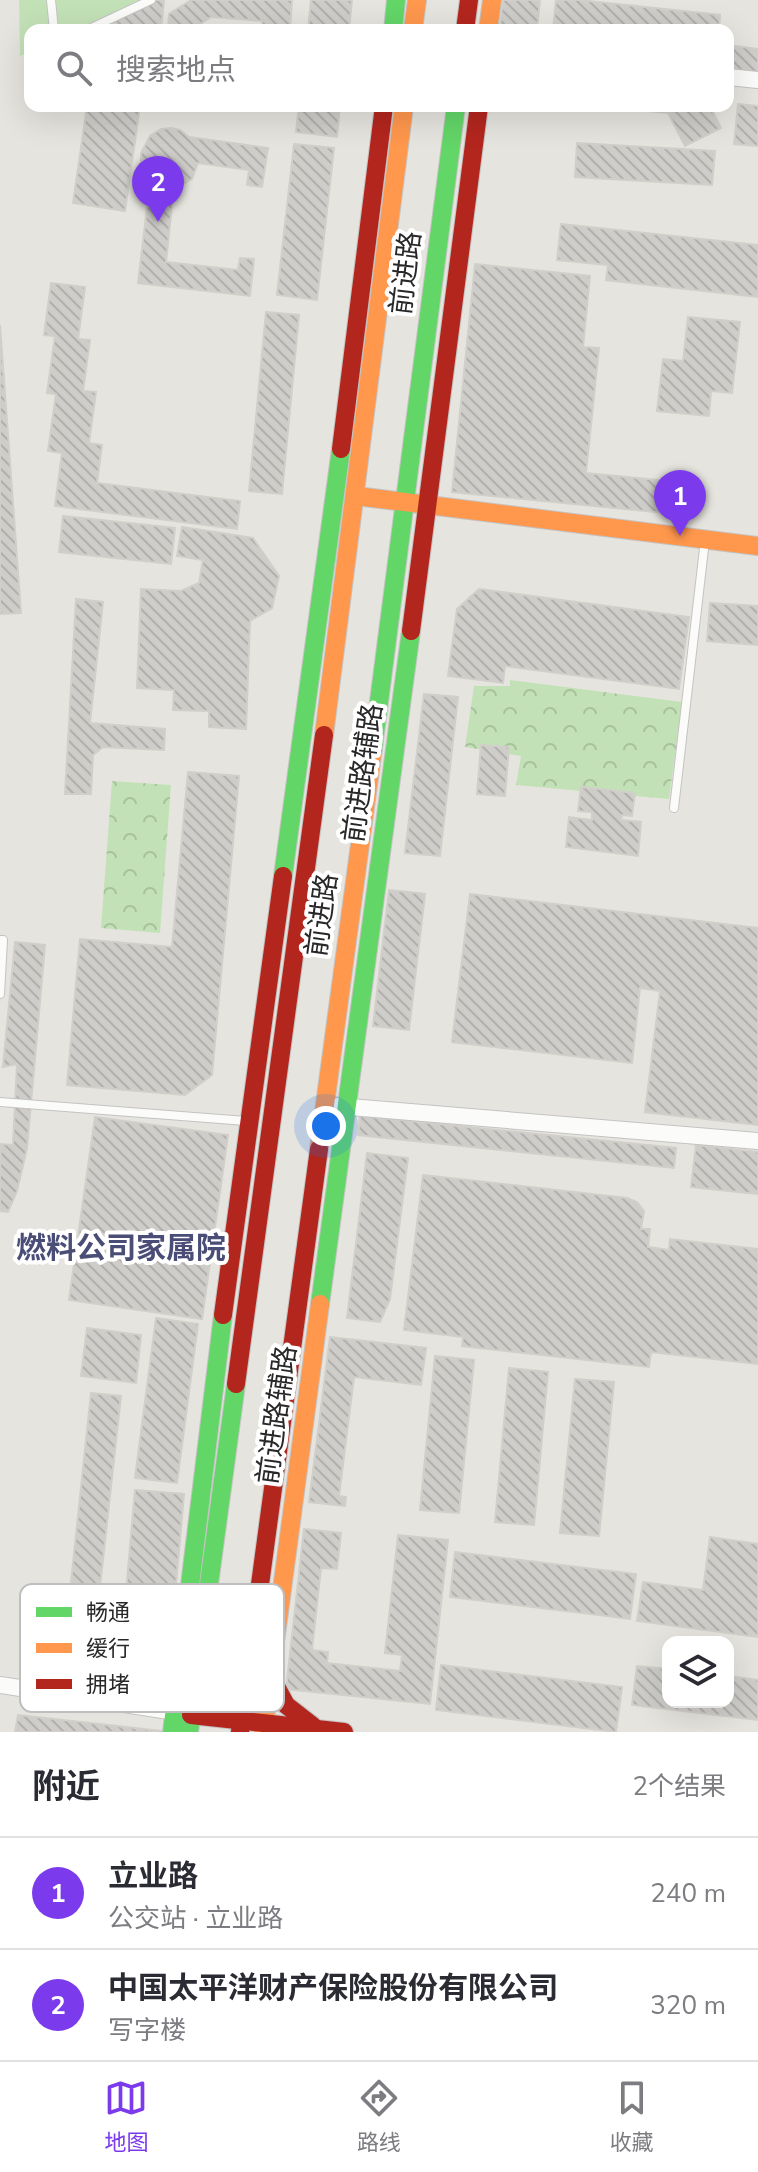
<!DOCTYPE html>
<html lang="zh">
<head>
<meta charset="utf-8">
<style>
  body { margin:0; font-family:"Nunito Sans","Noto Sans SC",sans-serif; background:#f2f2f3; color:#2b2b33 }
  .controls { position:absolute; right:24px; bottom:24px; display:grid; overflow:hidden; border-radius:16px; box-shadow:0 8px 32px #0002 }
  .controls button { width:72px; height:72px; display:grid; place-items:center; padding:0; border:0; border-bottom:2px solid #e1e1e2; background:#fff; color:#2b2b33; font:40px sans-serif }
  .you { position:absolute; left:326px; top:1126px; width:28px; height:28px; margin:-20px; border:6px solid #fff; border-radius:50%; background:#1a73e8; box-shadow:0 0 0 12px #1a73e833 }
  .badge { display:grid; place-items:center; width:52px; height:52px; border-radius:50%; background:#7c3aed; color:#fff; font-size:26px; font-weight:700 }
  .pin { position:absolute; translate:-50% -66px; filter:drop-shadow(0 2px 4px #0008) }
  .pin::after { content:''; position:absolute; top:42px; width:28px; height:24px; background:inherit; clip-path:polygon(0 0,100% 0,50% 100%) }
  .list { margin:0; padding:0; list-style:none }
  h2 { display:flex; justify-content:space-between; align-items:center; height:104px; margin:0; padding:0 32px; font-size:34px }
  h2 small { font-size:26px; font-weight:400; color:#7c7c81 }
  .list li { display:grid; grid-template-columns:52px 1fr auto; gap:24px; align-items:center; box-sizing:border-box; height:112px; padding:0 32px; border-top:2px solid #e1e1e2 }
  .list b { display:block; font-size:30px; white-space:nowrap }
  .list p { margin:0; font-size:26px; white-space:nowrap; color:#7c7c81 }
  .list em { font-size:26px; font-style:normal; color:#7c7c81 }
  .icon { flex:none; width:44px; height:44px; fill:none; stroke:currentColor; stroke-width:2; stroke-linecap:round; stroke-linejoin:round }
  .map { position:relative; flex:none; width:758px; height:1732px; overflow:hidden }
  .search { position:absolute; background:#fff; box-shadow:0 8px 32px #0002; left:24px; right:24px; top:24px; height:88px; display:flex; align-items:center; gap:20px; box-sizing:border-box; padding:0 28px; border-radius:16px; color:#7c7c81; font-size:30px }
  .sheet { height:328px; background:#fff }
  nav { display:flex; justify-content:space-around; align-items:center; box-sizing:border-box; height:112px; border-top:2px solid #e1e1e2; background:#fff; font-size:22px; color:#7c7c81 }
  nav a { display:grid; justify-items:center; gap:4px }
  nav .on { color:#7c3aed }
  .map>svg:first-child { display:block }
</style>
</head>
<body>
<div class="map">
<svg width="758" height="1732" viewBox="0 0 758 1732">
  <defs>
    <pattern id="park-crowns" width="20" height="18" patternUnits="userSpaceOnUse" patternTransform="scale(2)"><rect width="20" height="18" fill="#c3e1b7"/><path d="M2 6a3 3 0 1 1 6 0M12 15a3 3 0 1 1 6 0" fill="none" stroke="#a8c19d"/></pattern>
    <pattern id="building-back-hatch" width="6" height="6" patternUnits="userSpaceOnUse" patternTransform="scale(2)"><rect width="6" height="6" fill="#cfcdc9"/><path d="M-1 5l2 2M0 0l6 6M5-1l2 2" fill="none" stroke="#b2b0ad"/></pattern>
  </defs>
  <rect width="100%" height="100%" fill="#e6e4de"/>
  <polygon fill="#c3e1b7" points="19,0 143,0 77,30 30,30 30,52 20,56"/>
  <g fill="url(#park-crowns)">
    <polygon points="510,680 682,702 669,799 516,785 521,756 465,747 474,686 510,686"/>
    <polygon points="112,781 171,785 160,933 101,928"/>
  </g>
  <g fill="url(#building-back-hatch)" stroke="#d1cfca" stroke-width="2">
    <polygon points="156,0 164,0 161,30 111,30 111,21"/>
    <polygon points="191,0 292,0 290,30 262,30 262,21 211,17 202,23 201,30 168,30 169,14"/>
    <polygon points="311,0 352,0 349,30 308,30"/>
    <polygon points="503,0 540,0 537,30 500,26"/>
    <polygon points="556,0 579,0 720,15 719,30 553,30"/>
    <polygon points="728,45 758,49 758,72 728,68"/>
    <polygon points="738,104 758,106 758,146 734,144"/>
    <polygon points="87,106 140,106 125,211 73,203"/>
    <polygon points="299,106 340,106 337,137 296,132"/>
    <polygon points="597,106 710,106 721,128 685,146 668,113"/>
    <polygon points="171,128 180,130 189,137 268,148 262,187 247,185 249,170 198,163 192,179 180,186 174,186 166,262 238,270 240,258 254,259 250,296 138,283 151,174 145,171 141,162 141,153 150,136 161,129"/>
    <polygon points="577,143 715,151 712,185 575,177"/>
    <polygon points="294,144 334,148 317,300 277,295"/>
    <polygon points="561,224 758,245 758,297 606,280 608,265 557,260"/>
    <polygon points="475,264 590,276 583,347 599,348 586,473 688,483 685,515 452,492"/>
    <polygon points="51,283 85,287 78,339 90,340 83,391 96,392 89,443 102,445 97,483 240,501 237,529 55,506 62,453 48,451 56,394 47,393 55,336 44,335"/>
    <polygon points="266,312 299,315 282,494 249,491"/>
    <polygon points="688,317 740,322 732,393 711,391 709,416 657,411 663,359 683,361"/>
    <polygon points="0,325 21,613 0,614"/>
    <polygon points="63,516 175,528 171,564 59,552"/>
    <polygon points="182,527 253,538 279,576 272,608 250,621 246,729 209,727 209,711 173,710 174,690 137,688 141,589 181,591 199,583 203,560 177,556"/>
    <polygon points="479,589 689,617 679,689 505,666 503,683 448,676 457,609"/>
    <polygon points="76,599 103,602 90,723 165,729 164,750 103,747 93,755 91,794 65,794"/>
    <polygon points="710,603 758,606 758,645 707,641"/>
    <polygon points="424,694 458,697 440,856 405,853"/>
    <polygon points="481,745 509,747 505,796 477,794"/>
    <polygon points="188,772 239,776 212,1075 185,1095 67,1085 80,939 172,947"/>
    <polygon points="581,787 635,793 632,816 622,815 621,820 641,822 638,856 566,847 569,817 592,820 592,812 578,811"/>
    <polygon points="389,890 425,894 409,1030 373,1026"/>
    <polygon points="470,894 758,928 758,1125 645,1112 660,991 640,988 632,1063 452,1042"/>
    <polygon points="15,942 45,945 27,1148 17,1191 8,1212 0,1211 0,1174 1,1144 13,1145 17,1064 3,1067"/>
    <polygon points="360,1116 676,1148 674,1168 358,1135"/>
    <polygon points="95,1117 228,1135 202,1319 69,1300"/>
    <polygon points="696,1145 758,1152 758,1194 691,1187"/>
    <polygon points="367,1153 408,1158 390,1299 380,1322 347,1318"/>
    <polygon points="423,1175 627,1198 637,1202 644,1211 641,1229 650,1229 648,1247 669,1250 670,1239 758,1249 758,1364 651,1352 649,1367 462,1346 463,1337 404,1330"/>
    <polygon points="156,1318 198,1324 177,1483 135,1478"/>
    <polygon points="87,1328 141,1335 136,1383 81,1376"/>
    <polygon points="330,1337 426,1348 421,1385 354,1377 339,1496 346,1497 345,1506 309,1502"/>
    <polygon points="435,1356 474,1360 459,1513 420,1510"/>
    <polygon points="509,1368 548,1372 534,1525 495,1522"/>
    <polygon points="575,1379 614,1382 599,1536 560,1533"/>
    <polygon points="91,1393 121,1396 98,1605 69,1601"/>
    <polygon points="135,1490 184,1494 168,1675 119,1671"/>
    <polygon points="304,1529 341,1533 337,1569 321,1568 312,1650 328,1652 327,1663 400,1671 402,1655 385,1653 398,1535 448,1540 430,1704 286,1689"/>
    <polygon points="710,1537 758,1544 758,1637 637,1621 643,1582 703,1590"/>
    <polygon points="455,1552 636,1574 630,1619 450,1597"/>
    <polygon points="441,1665 622,1687 616,1732 436,1710"/>
    <polygon points="637,1666 668,1669 668,1702 728,1702 728,1676 758,1680 758,1720 632,1705"/>
    <polygon points="18,1715 161,1731 161,1732 15,1732"/>
  </g>
  <g fill="none" stroke-linecap="round" stroke-linejoin="round">
    <g stroke="#c4c3c3" stroke-width="10">
      <g id="lane">
        <polyline points="51,0 54,30"/>
        <polyline points="87,30 151,0"/>
        <polyline points="674,808 705,540"/>
        <polyline points="0,940 3,940 0,994"/>
        <polyline points="0,1102 246,1121"/>
      </g>
    </g>
    <g stroke="#c4c3c3" stroke-width="18">
      <g id="street">
        <polyline points="728,77 758,80"/>
        <polyline points="338,1106 758,1141"/>
        <polyline points="0,1685 182,1713"/>
      </g>
    </g>
    <g stroke="#c4c3c3" stroke-width="20">
      <g id="fast">
        <polyline points="393,30 396,0"/>
        <polyline points="373,748 456,106"/>
        <polyline points="283,876 341,449"/>
        <polyline points="320,1304 411,631"/>
        <polyline points="172,1732 223,1315"/>
        <polyline points="189,1732 236,1384"/>
      </g>
    </g>
    <g stroke="#c4c3c3" stroke-width="20">
      <g id="slow">
        <polyline points="413,30 417,0"/>
        <polyline points="488,30 492,0"/>
        <polyline points="356,496 758,546"/>
        <polyline points="324,735 404,106"/>
        <polyline points="319,1149 373,748"/>
        <polyline points="263,1732 320,1304"/>
      </g>
    </g>
    <g stroke="#c4c3c3" stroke-width="20">
      <g id="jam">
        <polyline points="465,30 469,0"/>
        <polyline points="341,449 384,106"/>
        <polyline points="411,631 479,106"/>
        <polyline points="223,1315 283,876"/>
        <polyline points="236,1384 324,735"/>
        <polyline points="270,1675 286,1705 313,1726"/>
        <polyline points="191,1715 344,1732"/>
        <polyline points="240,1732 319,1149"/>
      </g>
    </g>
    <use href="#lane" stroke="#fbfbfa" stroke-width="8"/>
    <use href="#street" stroke="#fbfbfa" stroke-width="16"/>
    <use href="#fast" stroke="#63d668" stroke-width="18"/>
    <use href="#slow" stroke="#ff974d" stroke-width="18"/>
    <use href="#jam" stroke="#b3261e" stroke-width="18"/>
  </g>
  <g text-anchor="middle" dominant-baseline="central" stroke-width="8" stroke-linejoin="round" paint-order="stroke">
    <g font-size="28" fill="#282828" stroke="#fff">
      <text transform="translate(406 273) rotate(-83)">前进路</text>
      <text transform="translate(363 773) rotate(-82)">前进路辅路</text>
      <text transform="translate(322 915) rotate(-82)">前进路</text>
      <text transform="translate(277 1415) rotate(-82)">前进路辅路</text>
    </g>
    <g font-size="30" font-weight="bold" fill="#4a4d76" stroke="#fff">
      <text x="121" y="1248">燃料公司家属院</text>
    </g>
  </g>
  <rect x="20" y="1584" width="264" height="128" rx="12" fill="#fff" stroke="#bebebe" stroke-width="2"/>
  <rect x="36" y="1607" width="36" height="10" fill="#63d668"/>
  <rect x="36" y="1643" width="36" height="10" fill="#ff974d"/>
  <rect x="36" y="1679" width="36" height="10" fill="#b3261e"/>
  <g font-size="22" fill="#282828">
    <text x="86" y="1620">畅通</text>
    <text x="86" y="1656">缓行</text>
    <text x="86" y="1692">拥堵</text>
  </g>
</svg>
<div class="controls">
<button><svg class="icon" aria-label="layers" viewBox="0 0 24 24"><path d="M12 4l9 5-9 5-9-5zM3 14l9 5 9-5"/></svg></button>
</div>
<div class="you"></div>
<div class="pin badge" style="left:680px;top:536px">1</div>
<div class="pin badge" style="left:158px;top:222px">2</div>
<div class="search"><svg class="icon" aria-label="search" viewBox="0 0 24 24"><circle cx="10" cy="10" r="6"/><path d="M15 15l6 6"/></svg>搜索地点</div>
</div>
<section class="sheet">
<h2>附近<small>2个结果</small></h2>
<ul class="list">
<li><span class="badge">1</span><div><b>立业路</b><p>公交站 · 立业路</p></div><em>240 m</em></li>
<li><span class="badge">2</span><div><b>中国太平洋财产保险股份有限公司</b><p>写字楼</p></div><em>320 m</em></li>
</ul>
</section>
<nav>
<a class="on"><svg class="icon" aria-label="map" viewBox="0 0 24 24"><path d="M3 6l6-2 6 2 6-2v14l-6 2-6-2-6 2zM9 4v14M15 6v14"/></svg>地图</a>
<a><svg class="icon" aria-label="directions" viewBox="0 0 24 24"><path d="M12 3l9 9-9 9-9-9zM9 14v-3h6M13 9l2 2-2 2"/></svg>路线</a>
<a><svg class="icon" aria-label="saved" viewBox="0 0 24 24"><path d="M7 4h10v16l-5-4-5 4z"/></svg>收藏</a>
</nav>
</body>
</html>
